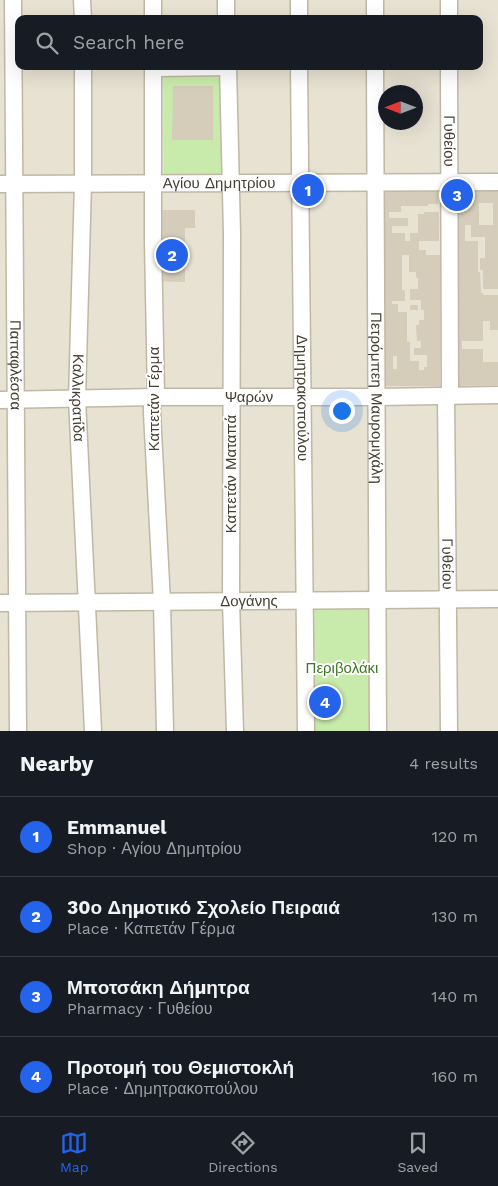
<!DOCTYPE html>
<html lang="en">
<head>
<meta charset="utf-8">
<style>
  body { margin:0; font-family:"Work Sans",sans-serif; background:#20242c; color:#f1f3f6 }
  .compass { position:absolute; left:378px; top:85px; width:45px; height:45px; border-radius:50%; background:#171b24; box-shadow:0 5px 20px #0002; rotate:270deg }
  .you { position:absolute; left:341px; top:410px; width:18px; height:18px; margin:-12px; border:4px solid #fff; border-radius:50%; background:#1a73e8; box-shadow:0 0 0 8px #1a73e833 }
  .badge { display:grid; place-items:center; width:32px; height:32px; border-radius:50%; background:#2563eb; color:#fff; font-size:16px; font-weight:700 }
  .pin { position:absolute; translate:-50% -50%; border:2px solid #fff; box-shadow:0 1px 5px #0006 }
  .list { margin:0; padding:0; list-style:none }
  h2 { display:flex; justify-content:space-between; align-items:center; height:65px; margin:0; padding:0 20px; font-size:21px }
  h2 small { font-size:16px; font-weight:400; color:#9ea1a6 }
  .list li { display:grid; grid-template-columns:32px 1fr auto; gap:15px; align-items:center; box-sizing:border-box; height:80px; padding:0 20px; border-top:1px solid #363941 }
  .list b { display:block; font-size:19px; white-space:nowrap }
  .list p { margin:0; font-size:16px; white-space:nowrap; color:#9ea1a6 }
  .list em { font-size:16px; font-style:normal; color:#9ea1a6 }
  .icon { flex:none; width:28px; height:28px; fill:none; stroke:currentColor; stroke-width:2; stroke-linecap:round; stroke-linejoin:round }
  .map { position:relative; flex:none; width:498px; height:731px; overflow:hidden }
  .search { position:absolute; background:#171b24; box-shadow:0 5px 20px #0002; left:15px; right:15px; top:15px; height:55px; display:flex; align-items:center; gap:12px; box-sizing:border-box; padding:0 18px; border-radius:10px; color:#9ea1a6; font-size:19px }
  .sheet { height:385px; background:#171b24 }
  nav { display:flex; justify-content:space-around; align-items:center; box-sizing:border-box; height:70px; border-top:1px solid #363941; background:#171b24; font-size:14px; color:#9ea1a6 }
  nav a { display:grid; justify-items:center; gap:2px }
  nav .on { color:#2563eb }
  .map>svg:first-child { display:block }
</style>
</head>
<body>
<div class="map">
<svg width="498" height="731" viewBox="0 0 498 731">
  <rect width="100%" height="100%" fill="#f3f0e4"/>
  <g fill="#e7e2d2" fill-rule="evenodd">
    <polygon points="0,0 366,0 366,19 19,19 19,66 366,66 375,731 0,731"/>
    <path d="M382,0h116v731h-115l-1,-665h97v-47h-97zM386,92h30v30h-30z"/>
  </g>
  <g fill="#c8eaaa">
    <polygon points="224,71 225,176 164,177 163,72"/>
    <polygon points="369,604 371,731 315,731 314,605"/>
  </g>
  <g fill="#d5ccb9" fill-rule="evenodd">
    <polygon points="173,86 213,86 213,140 172,140"/>
    <path d="M380,189h58v15h-10v2h-27v6h-12v6h19v8h-16v7h13v8h5v-8h8v-19h6v-2h15v29h-20v9h7v5h14v131h-59zM402,255h7v17h7v6h2v11h-8v11h11v10h3v10h-5v5h-3l1,16h4v7h-7v7h13v12h-3v3h-5v-9h-9v-19h-3v-30h-9v-8h-6v-3h13v-11h-3zM393,356h4v13h-4z"/>
    <path d="M452,189h46v100h-15v-19h-3v-12h5v-21h-14v-12h-6v16h13v31h2l1,21h2v2h15v35h-8v-9h-7v20h-21v8h21v13h15v23l-45,1zM479,203h14v22h-14z"/>
    <polygon points="158,210 195,210 195,228 185,228 185,282 158,281"/>
    <rect x="410" y="305" width="8" height="5"/>
  </g>
  <g fill="none" stroke-linecap="round" stroke-linejoin="round">
    <g stroke="#bfb8a6" stroke-width="19">
      <g id="minor">
        <path id="s1" d="M13,0l5,731"/>
        <polyline points="82,0 83,19"/>
        <polyline points="226,0 226,19"/>
        <polyline points="299,0 299,19"/>
        <polyline points="375,0 375,19"/>
        <polyline points="449,0 449,19"/>
        <polyline points="153,19 153,0"/>
        <path id="s2" d="M83,66v117l-6,216 16,332"/>
        <polyline points="153,66 153,241 156,397 152,403 152,413 162,602 165,731"/>
        <polyline points="228,66 232,234 231,601 235,731"/>
        <path id="s3" d="M299,66l7,665"/>
        <path id="s4" d="M375,66l3,665"/>
        <path id="s5" d="M449,66l1,329"/>
        <polyline points="153,68 228,67"/>
        <path id="s6" d="M0,184l498,-2"/>
        <path id="s7" d="M446,396l3,335"/>
        <path id="s8" d="M0,400l156,-3h222l120,-2"/>
        <path id="s9" d="M0,603l498,-4"/>
      </g>
    </g>
    <use href="#minor" stroke="#fff" stroke-width="16"/>
  </g>
  <g text-anchor="middle" dominant-baseline="central" stroke-width="4" stroke-linejoin="round" paint-order="stroke">
    <g font-size="15" fill="#454034" stroke="#fff">
      <text stroke="none"><textPath href="#s5" startOffset="75">Γυθείου</textPath></text>
      <text stroke="none"><textPath href="#s6" startOffset="219">Αγίου Δημητρίου</textPath></text>
      <text stroke="none"><textPath href="#s1" startOffset="365">Παπαφλέσσα</textPath></text>
      <text stroke="none"><textPath href="#s8" startOffset="249">Ψαρών</textPath></text>
      <text stroke="none"><textPath href="#s2" startOffset="332">Καλλικρατίδα</textPath></text>
      <text transform="translate(154 399) rotate(-90)">Καπετάν Γέρμα</text>
      <text stroke="none"><textPath href="#s3" startOffset="332">Δημητρακοπούλου</textPath></text>
      <text stroke="none"><textPath href="#s4" startOffset="332">Πετρόμπεη Μαυρομιχάλη</textPath></text>
      <text transform="translate(231 474) rotate(-90)">Καπετάν Ματαπά</text>
      <text stroke="none"><textPath href="#s7" startOffset="168">Γυθείου</textPath></text>
      <text stroke="none"><textPath href="#s9" startOffset="249">Δογάνης</textPath></text>
    </g>
    <g font-size="15" fill="#3e7a24" stroke="#fff">
      <text x="342" y="668">Περιβολάκι</text>
    </g>
  </g>
</svg>
<svg class="compass" viewBox="-18 -18 36 36"><path d="M0-13l5 13h-10z" fill="#e53935"/><path d="M0 13l5-13h-10z" fill="#9ea1a6"/></svg>
<div class="you"></div>
<div class="pin badge" style="left:308px;top:190px">1</div>
<div class="pin badge" style="left:172px;top:255px">2</div>
<div class="pin badge" style="left:457px;top:195px">3</div>
<div class="pin badge" style="left:325px;top:702px">4</div>
<div class="search"><svg class="icon" aria-label="search" viewBox="0 0 24 24"><circle cx="10" cy="10" r="6"/><path d="M15 15l6 6"/></svg>Search here</div>
</div>
<section class="sheet">
<h2>Nearby<small>4 results</small></h2>
<ul class="list">
<li><span class="badge">1</span><div><b>Emmanuel</b><p>Shop · Αγίου Δημητρίου</p></div><em>120 m</em></li>
<li><span class="badge">2</span><div><b>30ο Δημοτικό Σχολείο Πειραιά</b><p>Place · Καπετάν Γέρμα</p></div><em>130 m</em></li>
<li><span class="badge">3</span><div><b>Μποτσάκη Δήμητρα</b><p>Pharmacy · Γυθείου</p></div><em>140 m</em></li>
<li><span class="badge">4</span><div><b>Προτομή του Θεμιστοκλή</b><p>Place · Δημητρακοπούλου</p></div><em>160 m</em></li>
</ul>
</section>
<nav>
<a class="on"><svg class="icon" aria-label="map" viewBox="0 0 24 24"><path d="M3 6l6-2 6 2 6-2v14l-6 2-6-2-6 2zM9 4v14M15 6v14"/></svg>Map</a>
<a><svg class="icon" aria-label="directions" viewBox="0 0 24 24"><path d="M12 3l9 9-9 9-9-9zM9 14v-3h6M13 9l2 2-2 2"/></svg>Directions</a>
<a><svg class="icon" aria-label="saved" viewBox="0 0 24 24"><path d="M7 4h10v16l-5-4-5 4z"/></svg>Saved</a>
</nav>
</body>
</html>
